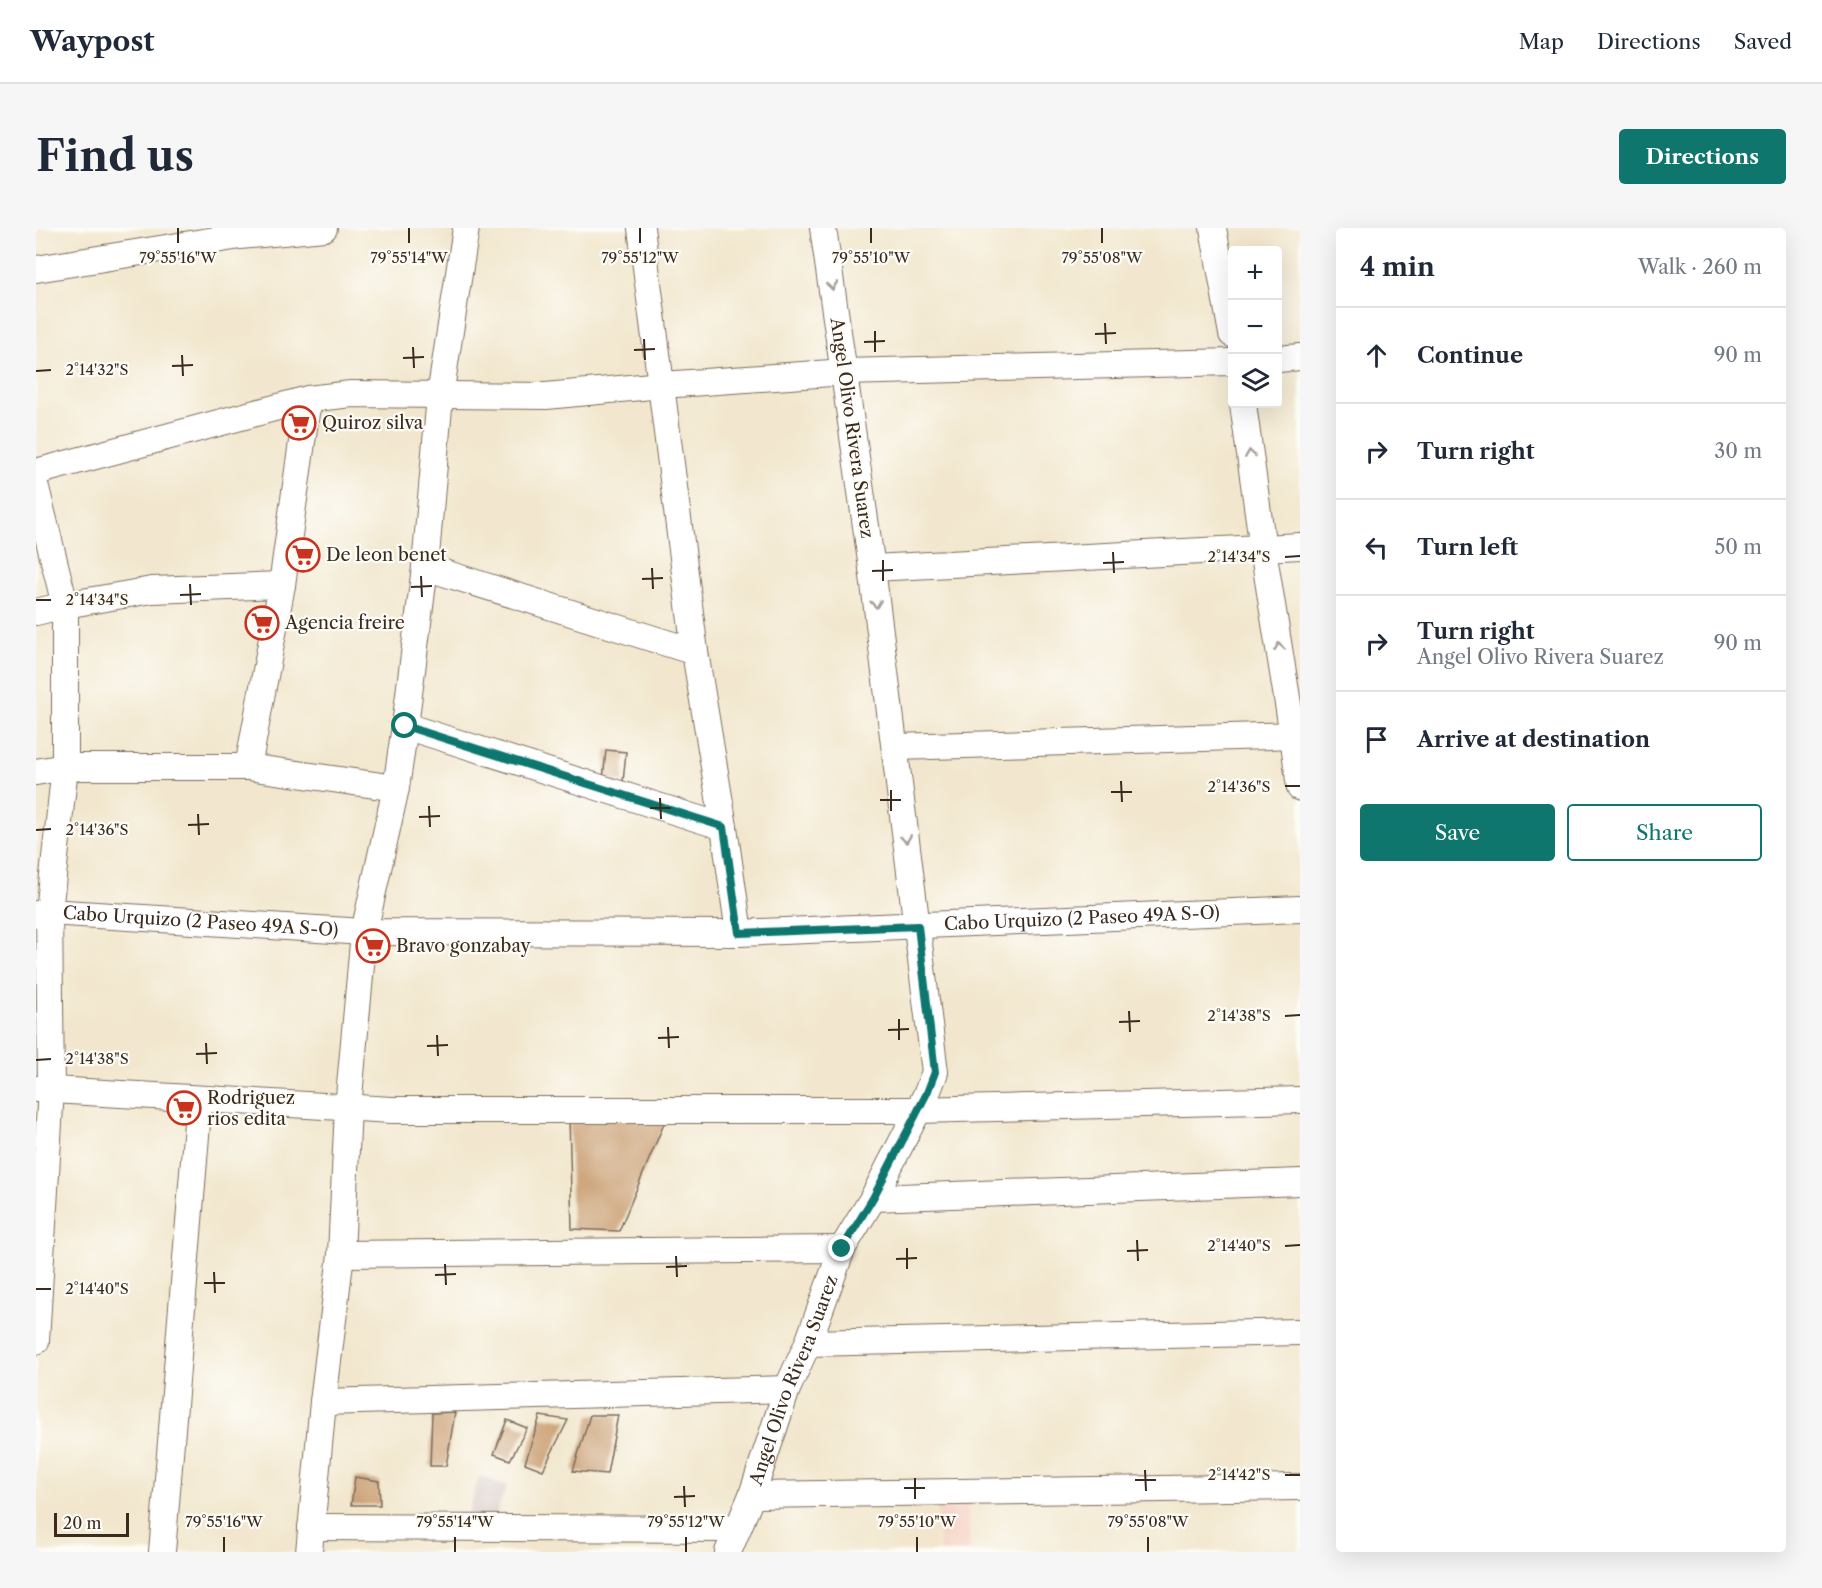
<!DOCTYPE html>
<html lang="en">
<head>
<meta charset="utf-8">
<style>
  body { margin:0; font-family:"Libre Caslon Text",serif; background:#f6f6f7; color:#1f2937 }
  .controls { position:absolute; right:18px; top:18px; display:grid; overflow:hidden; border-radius:6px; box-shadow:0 6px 24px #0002 }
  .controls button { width:54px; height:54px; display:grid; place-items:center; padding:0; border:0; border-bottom:2px solid #e0e1e3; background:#fff; color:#1f2937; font:30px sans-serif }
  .scale { position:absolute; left:18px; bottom:15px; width:75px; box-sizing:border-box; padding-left:6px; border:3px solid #3b2a1e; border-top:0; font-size:16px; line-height:21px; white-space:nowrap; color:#3b2a1e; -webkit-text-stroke:4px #fdfcf7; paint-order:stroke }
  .stop { position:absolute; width:18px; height:18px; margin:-14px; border:4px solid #0f766e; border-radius:50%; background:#fff }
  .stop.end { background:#0f766e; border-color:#fff; box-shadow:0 2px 6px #0008 }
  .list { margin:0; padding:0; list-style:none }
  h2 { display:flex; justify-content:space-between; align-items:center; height:78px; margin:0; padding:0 24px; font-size:26px }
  h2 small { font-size:20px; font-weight:400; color:#747a83 }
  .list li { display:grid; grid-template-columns:39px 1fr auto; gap:18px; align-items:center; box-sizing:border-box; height:96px; padding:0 24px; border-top:2px solid #e0e1e3 }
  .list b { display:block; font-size:22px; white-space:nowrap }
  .list p { margin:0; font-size:20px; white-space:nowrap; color:#747a83 }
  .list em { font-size:20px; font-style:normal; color:#747a83 }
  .actions { display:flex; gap:12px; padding:18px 24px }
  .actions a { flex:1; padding:14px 0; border:2px solid #0f766e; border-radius:6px; text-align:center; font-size:21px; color:#0f766e }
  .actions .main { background:#0f766e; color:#fff }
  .icon { flex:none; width:33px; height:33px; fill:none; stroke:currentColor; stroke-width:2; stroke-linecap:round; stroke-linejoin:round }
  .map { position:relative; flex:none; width:1264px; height:1324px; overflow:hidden; border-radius:6px }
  header { display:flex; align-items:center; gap:36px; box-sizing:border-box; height:84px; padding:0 30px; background:#fff; border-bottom:2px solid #e0e1e3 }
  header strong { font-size:28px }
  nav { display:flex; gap:33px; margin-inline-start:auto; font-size:21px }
  .intro { display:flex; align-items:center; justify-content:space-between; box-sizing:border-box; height:144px; padding:0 36px }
  h1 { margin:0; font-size:42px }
  .button { padding:15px 27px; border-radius:6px; background:#0f766e; color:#fff; font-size:21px; font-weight:700 }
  main { display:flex; gap:36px; padding:0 36px }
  aside { flex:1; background:#fff; border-radius:6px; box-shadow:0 6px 24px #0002 }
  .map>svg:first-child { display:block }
</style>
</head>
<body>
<header>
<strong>Waypost</strong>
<nav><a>Map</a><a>Directions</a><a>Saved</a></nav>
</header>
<div class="intro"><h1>Find us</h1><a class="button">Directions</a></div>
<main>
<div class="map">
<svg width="1264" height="1324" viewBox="0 0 1264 1324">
  <rect width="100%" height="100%" fill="#fdfcf7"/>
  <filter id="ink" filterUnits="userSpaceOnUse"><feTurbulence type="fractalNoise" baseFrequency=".0167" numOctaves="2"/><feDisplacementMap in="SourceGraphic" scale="12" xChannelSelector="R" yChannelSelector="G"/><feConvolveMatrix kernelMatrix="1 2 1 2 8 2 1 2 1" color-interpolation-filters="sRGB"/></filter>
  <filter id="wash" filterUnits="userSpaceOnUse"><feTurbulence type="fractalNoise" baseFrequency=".008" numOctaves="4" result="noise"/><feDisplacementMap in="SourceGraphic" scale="24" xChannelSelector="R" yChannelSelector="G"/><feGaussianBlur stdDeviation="1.35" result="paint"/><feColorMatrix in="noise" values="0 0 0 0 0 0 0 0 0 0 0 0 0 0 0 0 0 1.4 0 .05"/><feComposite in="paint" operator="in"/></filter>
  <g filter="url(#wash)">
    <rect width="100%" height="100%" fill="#f2e7ce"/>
    <polygon fill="#f6d2c5" points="932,1273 934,1324 904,1324 901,1275"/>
    <polygon fill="#d1bfbf" points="443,1248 471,1258 456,1295 432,1287"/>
    <g id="blocks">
      <g fill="#cda57c">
        <polygon points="570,522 590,524 587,554 567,552"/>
        <polygon points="533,889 630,891 583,1003 536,1001"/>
        <polygon points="419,1184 410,1238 394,1238 396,1185"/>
        <polygon points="554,1187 582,1187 571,1246 537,1243"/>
        <polygon points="504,1188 532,1192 507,1242 489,1235"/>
        <polygon points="471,1192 491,1200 474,1232 458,1226"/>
        <polygon points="319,1249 343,1253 344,1277 315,1277"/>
      </g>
    </g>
  </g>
  <g filter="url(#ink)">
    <use href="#blocks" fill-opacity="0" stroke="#7b6c5c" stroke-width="1.5"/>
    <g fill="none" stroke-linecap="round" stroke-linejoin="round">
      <g stroke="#7b6c5c" stroke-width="28">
        <g id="minor">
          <polyline points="605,0 659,424 688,599 703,705"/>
          <polyline points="1177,0 1196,106"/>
          <polyline points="0,41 204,8 288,0"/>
          <polyline points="1242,131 1264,129"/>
          <polyline points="1207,176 1227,321 1257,507 1264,560"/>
          <polyline points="0,244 272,171 315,166 510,168 626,157 809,144 1196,134"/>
          <polyline points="0,260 29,377 29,539 13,684 15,861 0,1113"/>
          <polyline points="389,339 659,424"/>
          <polyline points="836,340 1264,318"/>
          <polyline points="0,384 29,377 116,362 246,357"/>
          <polyline points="369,498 688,599"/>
          <polyline points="859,519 1264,507"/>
          <polyline points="212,539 246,357 272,171"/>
          <polyline points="0,544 29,539 212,539 360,560"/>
          <path id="s1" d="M0,686l13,-2 315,20 375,1 561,-24"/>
          <polyline points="0,861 356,882 881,882 1264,872"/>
          <polyline points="837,970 1264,954"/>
          <polyline points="305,1026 806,1021"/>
          <polyline points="772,1115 1264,1104"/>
          <polyline points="287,1174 751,1161"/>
          <polyline points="716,1267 1264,1259"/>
          <polyline points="275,1299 701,1301"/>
          <polyline points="126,1324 163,871"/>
          <polyline points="273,1324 287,1174 305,1026 312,880 328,704 360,560 369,498 389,339 404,168 430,0"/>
          <path id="s2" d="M692,1324l24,-57 35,-106 21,-46 34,-94 31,-51 54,-105 8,-21 -63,-504 -49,-340"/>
        </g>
      </g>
      <use href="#minor" stroke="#fff" stroke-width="26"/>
    </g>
    <defs><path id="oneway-chevron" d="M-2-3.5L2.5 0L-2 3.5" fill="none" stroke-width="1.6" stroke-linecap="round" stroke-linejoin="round" transform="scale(1.5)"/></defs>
    <g stroke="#a79f9a">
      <use href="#oneway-chevron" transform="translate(796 58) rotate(82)"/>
      <use href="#oneway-chevron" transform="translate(1214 226) rotate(-98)"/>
      <use href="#oneway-chevron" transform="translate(840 376) rotate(83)"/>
      <use href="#oneway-chevron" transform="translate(1243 419) rotate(-99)"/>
      <use href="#oneway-chevron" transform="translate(870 611) rotate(83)"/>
    </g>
  </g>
  <g fill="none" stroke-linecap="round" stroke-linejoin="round" filter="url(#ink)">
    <polyline stroke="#0f766e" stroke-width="8" points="369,498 688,599 703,705 882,698 899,844 891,865 837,970 806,1021"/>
  </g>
  <path fill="none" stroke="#3b2a1e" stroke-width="2" d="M142,0v15M373,0v15M604,0v15M835,0v15M1066,0v15M1069,95l1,21M839,103v21M1059,106l21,-1M608,111l1,21M828,114l21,-1M377,119l1,21M598,122l21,-1M146,127l1,21M367,130l21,-1M136,138l21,-1M0,143l15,-1M1077,324l1,21M1249,329l15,-1M847,332v21M1067,335l21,-1M616,340l1,21M836,343l21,-1M385,348l1,21M606,351l21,-1M154,356l1,21M375,359l21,-1M144,367l21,-1M0,372h15M1085,553l1,21M1249,558h15M855,562v21M1075,564h21M624,570l1,21M844,572h21M393,578l1,21M614,580h21M162,586l1,21M383,589l21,-1M152,597l21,-1M0,602l15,-1M1093,783l1,21M1249,788l15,-1M863,791v21M1083,794l21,-1M632,799l1,21M852,802l21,-1M401,807l1,21M622,810l21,-1M170,815l1,21M391,818l21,-1M160,826l21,-1M0,832l15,-1M1101,1012l1,21M1249,1018l15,-1M871,1020v21M1091,1023l21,-1M640,1028l1,21M860,1031l21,-1M409,1036l1,21M630,1039l21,-1M178,1044l1,21M399,1047l21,-1M168,1055h21M0,1061h15M1109,1242l1,21M1249,1247h15M879,1250v21M1099,1252h21M648,1258l1,21M868,1260h21M638,1269l21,-1M188,1309v15M419,1309v15M650,1309v15M881,1309v15M1112,1309v15"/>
  <defs>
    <g id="supermarket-ring" transform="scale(1.725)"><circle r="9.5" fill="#fdfcf7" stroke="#c8321e" stroke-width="1.5"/><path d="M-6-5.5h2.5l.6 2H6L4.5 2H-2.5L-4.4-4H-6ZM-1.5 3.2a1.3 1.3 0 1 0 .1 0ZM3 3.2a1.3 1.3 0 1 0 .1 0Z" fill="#c8321e"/></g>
  </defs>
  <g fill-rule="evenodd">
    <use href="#supermarket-ring" x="263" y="195"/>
    <use href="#supermarket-ring" x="267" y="327"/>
    <use href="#supermarket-ring" x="226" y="395"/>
    <use href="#supermarket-ring" x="337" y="718"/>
    <use href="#supermarket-ring" x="148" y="880"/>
  </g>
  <g text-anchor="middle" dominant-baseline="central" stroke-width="4.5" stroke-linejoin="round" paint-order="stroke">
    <g font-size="18" fill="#3b2a1e" stroke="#fdfcf7" text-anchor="start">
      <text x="286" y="195">Quiroz silva</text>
      <text x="290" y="327">De leon benet</text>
      <text x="249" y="395">Agencia freire</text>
      <text x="360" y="718">Bravo gonzabay</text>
      <text x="171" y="870">Rodriguez<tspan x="171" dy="21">rios edita</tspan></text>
    </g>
    <g font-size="18" fill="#3b2a1e" stroke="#fdfcf7">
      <text transform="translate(816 200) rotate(82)">Angel Olivo Rivera Suarez</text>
      <text stroke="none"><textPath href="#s1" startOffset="1047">Cabo Urquizo (2 Paseo 49A S-O)</textPath></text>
      <text stroke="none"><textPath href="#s1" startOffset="165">Cabo Urquizo (2 Paseo 49A S-O)</textPath></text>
      <text stroke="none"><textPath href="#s2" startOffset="184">Angel Olivo Rivera Suarez</textPath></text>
    </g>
  </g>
  <g font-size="15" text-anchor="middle" fill="#3b2a1e" stroke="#fdfcf7" stroke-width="4.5" stroke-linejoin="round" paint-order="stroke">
    <text x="142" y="35">79°55'16"W</text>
    <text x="373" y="35">79°55'14"W</text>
    <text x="604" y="35">79°55'12"W</text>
    <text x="835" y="35">79°55'10"W</text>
    <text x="1066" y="35">79°55'08"W</text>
    <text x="61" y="147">2°14'32"S</text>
    <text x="1203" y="334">2°14'34"S</text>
    <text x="61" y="377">2°14'34"S</text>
    <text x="1203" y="564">2°14'36"S</text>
    <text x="61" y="607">2°14'36"S</text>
    <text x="1203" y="793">2°14'38"S</text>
    <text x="61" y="836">2°14'38"S</text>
    <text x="1203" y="1023">2°14'40"S</text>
    <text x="61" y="1066">2°14'40"S</text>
    <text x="1203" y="1252">2°14'42"S</text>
    <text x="188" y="1299">79°55'16"W</text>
    <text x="419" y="1299">79°55'14"W</text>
    <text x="650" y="1299">79°55'12"W</text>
    <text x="881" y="1299">79°55'10"W</text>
    <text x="1112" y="1299">79°55'08"W</text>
  </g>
</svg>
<div class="controls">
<button>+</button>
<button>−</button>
<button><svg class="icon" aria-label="layers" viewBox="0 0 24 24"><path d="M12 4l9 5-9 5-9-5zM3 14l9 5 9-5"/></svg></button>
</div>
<div class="scale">20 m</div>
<div class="stop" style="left:369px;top:498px"></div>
<div class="stop end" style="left:806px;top:1021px"></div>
</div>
<aside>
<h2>4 min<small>Walk · 260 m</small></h2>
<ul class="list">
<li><svg class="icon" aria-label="ahead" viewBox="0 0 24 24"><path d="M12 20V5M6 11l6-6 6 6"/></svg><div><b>Continue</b></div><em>90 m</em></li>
<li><svg class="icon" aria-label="right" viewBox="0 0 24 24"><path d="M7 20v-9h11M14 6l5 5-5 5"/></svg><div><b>Turn right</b></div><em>30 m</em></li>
<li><svg class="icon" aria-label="left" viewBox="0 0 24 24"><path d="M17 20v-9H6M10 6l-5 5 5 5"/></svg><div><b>Turn left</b></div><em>50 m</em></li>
<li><svg class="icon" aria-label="right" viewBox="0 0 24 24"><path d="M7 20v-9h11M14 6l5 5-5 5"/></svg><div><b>Turn right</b><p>Angel Olivo Rivera Suarez</p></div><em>90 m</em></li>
<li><svg class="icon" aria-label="arrive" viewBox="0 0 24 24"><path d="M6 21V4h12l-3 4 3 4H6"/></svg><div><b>Arrive at destination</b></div></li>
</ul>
<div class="actions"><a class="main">Save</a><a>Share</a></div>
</aside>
</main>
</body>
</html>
